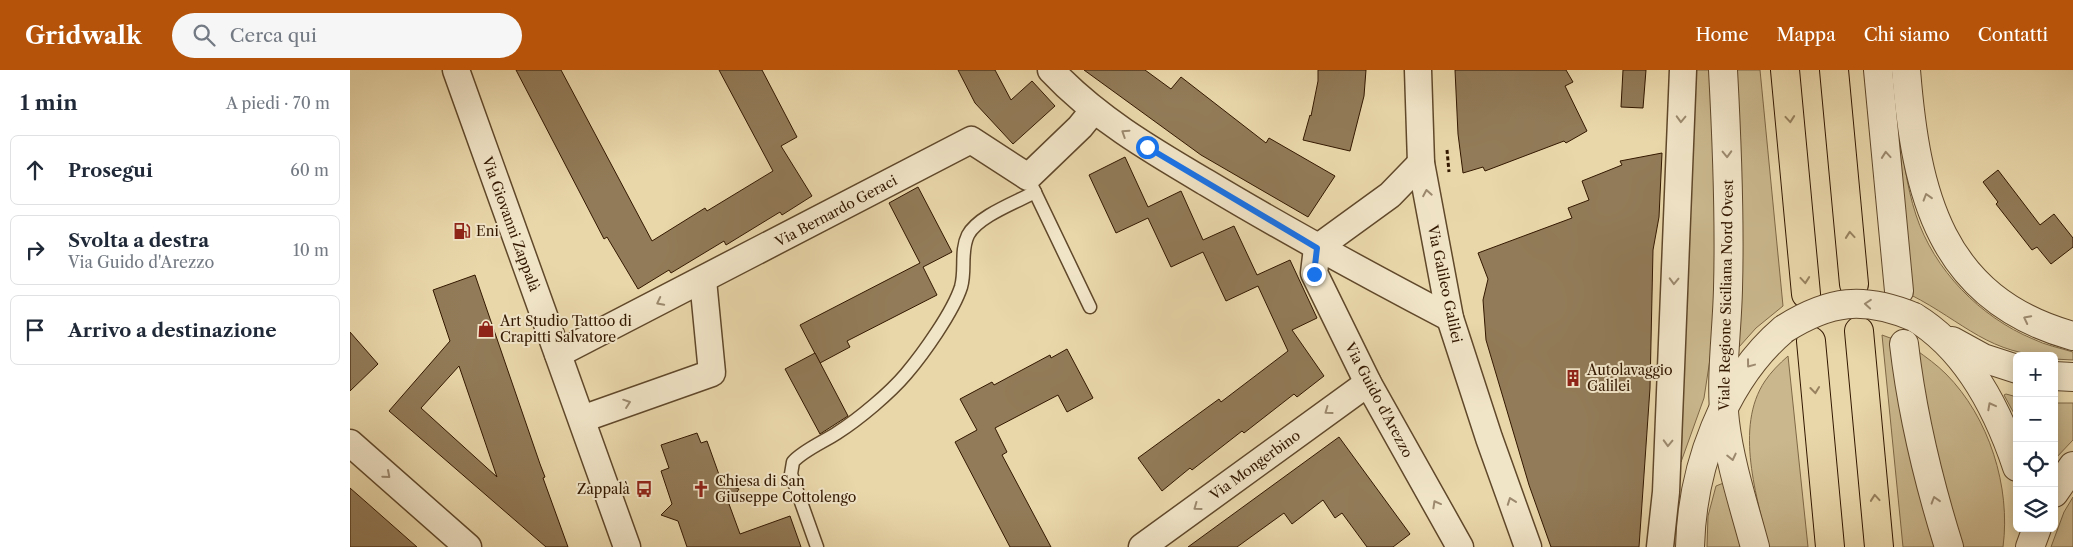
<!DOCTYPE html>
<html lang="it">
<head>
<meta charset="utf-8">
<style>
  body { margin:0; font-family:"Libre Caslon Text",serif; background:#f6f6f7; color:#1f2937 }
  .controls { position:absolute; right:15px; bottom:15px; display:grid; overflow:hidden; border-radius:8px; box-shadow:0 2px 12px #0003 }
  .controls button { width:45px; height:45px; display:grid; place-items:center; padding:0; border:0; border-bottom:1px solid #e0e1e3; background:#fff; color:#1f2937; font:25px sans-serif }
  .stop { position:absolute; width:15px; height:15px; margin:-11px; border:4px solid #1a73e8; border-radius:50%; background:#fff }
  .stop.end { background:#1a73e8; border-color:#fff; box-shadow:0 1px 5px #0008 }
  .list { margin:0; padding:0; list-style:none }
  h2 { display:flex; justify-content:space-between; align-items:center; height:65px; margin:0; padding:0 20px; font-size:21px }
  h2 small { font-size:16px; font-weight:400; color:#747a83 }
  .list li { display:grid; grid-template-columns:32px 1fr auto; gap:15px; align-items:center; box-sizing:border-box; height:70px; margin:0 10px 10px; padding:0 10px; border:1px solid #e0e1e3; border-radius:8px }
  .list b { display:block; font-size:19px; white-space:nowrap }
  .list p { margin:0; font-size:16px; white-space:nowrap; color:#747a83 }
  .list em { font-size:16px; font-style:normal; color:#747a83 }
  .icon { flex:none; width:28px; height:28px; fill:none; stroke:currentColor; stroke-width:2; stroke-linecap:round; stroke-linejoin:round }
  .map { position:relative; flex:none; width:1723px; height:477px; overflow:hidden }
  header { display:flex; align-items:center; gap:30px; box-sizing:border-box; height:70px; padding:0 25px; background:#b45309; color:#fff }
  header strong { font-size:24px }
  nav { display:flex; gap:28px; margin-inline-start:auto; font-size:18px }
  .search { width:350px; height:45px; background:#f6f6f7; display:flex; align-items:center; gap:12px; box-sizing:border-box; padding:0 18px; border-radius:28px; color:#747a83; font-size:19px }
  main { display:flex }
  aside { flex:1; background:#fff }
  .map>svg:first-child { display:block }
</style>
</head>
<body>
<header>
<strong>Gridwalk</strong>
<div class="search"><svg class="icon" aria-label="search" viewBox="0 0 24 24"><circle cx="10" cy="10" r="6"/><path d="M15 15l6 6"/></svg>Cerca qui</div>
<nav><a>Home</a><a>Mappa</a><a>Chi siamo</a><a>Contatti</a></nav>
</header>
<main>
<aside>
<h2>1 min<small>A piedi · 70 m</small></h2>
<ul class="list">
<li><svg class="icon" aria-label="ahead" viewBox="0 0 24 24"><path d="M12 20V5M6 11l6-6 6 6"/></svg><div><b>Prosegui</b></div><em>60 m</em></li>
<li><svg class="icon" aria-label="right" viewBox="0 0 24 24"><path d="M7 20v-9h11M14 6l5 5-5 5"/></svg><div><b>Svolta a destra</b><p>Via Guido d'Arezzo</p></div><em>10 m</em></li>
<li><svg class="icon" aria-label="arrive" viewBox="0 0 24 24"><path d="M6 21V4h12l-3 4 3 4H6"/></svg><div><b>Arrivo a destinazione</b></div></li>
</ul>
</aside>
<div class="map">
<svg width="1723" height="477" viewBox="0 0 1723 477">
  <rect width="100%" height="100%" fill="#e9d7aa"/>
  <filter id="stains"><feTurbulence type="fractalNoise" baseFrequency=".004" numOctaves="4"/><feColorMatrix values="0 0 0 0 .2 0 0 0 0 .09 0 0 0 0 .02 0 0 0 .5 -.17"/></filter>
  <radialGradient id="worn" r=".72"><stop offset=".6" stop-color="#630" stop-opacity="0"/><stop offset="1" stop-color="#630" stop-opacity=".3"/></radialGradient>
  <g fill="#cab78d" stroke="#7e6846">
    <polygon points="1344,0 1362,0 1368,151 1362,276 1354,328 1331,392"/>
    <polygon points="1385,0 1410,0 1433,236 1406,258 1389,277 1387,277"/>
    <path d="M1548,52c5,31 8,63 18,93 18,55 64,102 117,124 12,6 27,9 40,13v8l-19,-1v-3c-64,0 -90,-34 -143,-61z"/>
    <polygon points="1532,265 1543,269 1587,477 1553,477"/>
    <path d="M1566,280c10,7 21,15 30,24 43,43 65,113 57,173h-41l-24,-77z"/>
    <path d="M1438,286l20,191h-39c-12,-49 -35,-120 -4,-166 6,-9 14,-17 23,-25z"/>
    <polygon points="1656,324 1667,327 1667,349 1654,325"/>
    <polygon points="1704,333 1723,333 1723,370 1704,390"/>
    <polygon points="1376,412 1393,477 1357,477 1358,446 1366,416"/>
    <polygon points="1723,427 1723,477 1701,477 1714,442"/>
  </g>
  <g fill="#927b58" stroke="#331800" fill-rule="evenodd">
    <polygon points="166,0 211,0 302,171 355,138 357,141 423,101 369,0 412,0 447,67 431,76 462,126 432,145 430,142 376,175 374,171 321,203 319,200 288,219 257,167 254,169"/>
    <polygon points="608,0 645,0 661,30 682,11 705,36 663,74 625,33"/>
    <polygon points="734,0 795,0 821,19 831,7 916,73 919,68 985,106 958,147 851,85"/>
    <polygon points="968,0 1016,0 1014,26 1000,81 953,70 960,45 961,46 968,11"/>
    <polygon points="1105,0 1216,0 1223,12 1215,16 1237,61 1216,73 1214,71 1135,101 1133,97 1113,103 1108,64"/>
    <polygon points="1273,0 1296,0 1293,38 1271,37"/>
    <polygon points="1312,83 1309,147 1303,180 1300,318 1289,477 1201,477 1179,415 1136,270 1133,230 1138,209 1128,183 1222,148 1218,138 1239,130 1232,111 1272,95 1270,91"/>
    <polygon points="775,87 798,137 831,121 853,170 884,156 907,205 940,190 967,248 942,260 974,306 947,327 944,324 894,363 892,361 842,400 840,398 812,421 788,388 869,329 871,332 938,281 908,216 876,231 853,182 821,197 798,148 766,163 739,105"/>
    <polygon points="1648,100 1690,155 1704,144 1723,168 1723,177 1701,194 1687,177 1682,180 1646,134 1648,132 1633,112"/>
    <polygon points="568,117 602,182 573,197 587,225 497,271 500,277 470,293 450,255 570,193 539,133"/>
    <path d="M125,205l65,189 5,13 -2,1 25,69h-22l-157,-136 61,-70 -17,-51zM109,296l38,111 -76,-69z"/>
    <polygon points="0,262 28,294 0,321"/>
    <polygon points="717,279 743,328 717,342 708,325 645,358 657,382 652,385 701,477 660,477 605,372 627,360 610,329 642,312 644,315 700,285 701,288"/>
    <polygon points="465,283 498,346 470,364 435,299"/>
    <polygon points="347,363 351,373 357,371 372,413 389,419 379,434 390,464 440,446 451,477 337,477 328,451 311,445 322,434 311,401 319,398 311,375"/>
    <polygon points="989,367 1060,464 1043,477 1017,477 992,443 985,448 973,430 942,454 934,443 887,477 838,477"/>
    <polygon points="0,418 16,432 67,477 0,477"/>
  </g>
  <g fill="none" stroke-linecap="round" stroke-linejoin="round">
    <g stroke="#60482a" stroke-width="15">
      <g id="service">
        <polyline points="682,116 740,237"/>
        <path d="M467,477l-26,-73 2,-12c9,-11 32,-21 44,-29 22,-14 53,-40 69,-59 17,-20 47,-62 55,-87 5,-17 -1,-36 7,-52 10,-19 49,-33 67,-43"/>
      </g>
    </g>
    <g stroke="#60482a" stroke-width="29">
      <g id="minor">
        <polyline points="106,0 277,477"/>
        <path d="M701,0c45,48 100,80 156,113 80,48 161,92 243,135"/>
        <polyline points="1068,0 1071,93 1100,248 1139,368 1178,477"/>
        <polyline points="967,178 964,203 1018,313 1110,477"/>
        <polyline points="967,178 1040,125 1071,93"/>
        <polyline points="208,284 621,70 678,107 730,57 743,41"/>
        <polyline points="232,349 362,303 353,210"/>
        <polyline points="0,373 118,477"/>
        <polyline points="792,477 1018,313"/>
        <polyline points="1310,477 1316,422 1333,0"/>
      </g>
    </g>
    <g stroke="#60482a" stroke-width="30">
      <g id="tertiary">
        <path d="M1373,0c4,73 7,146 5,219 -1,44 -8,89 -3,133 5,42 19,84 30,125"/>
        <polyline points="1528,0 1549,221"/>
        <path d="M1556,0c10,123 33,229 167,266"/>
        <path d="M1564,247c53,32 84,93 103,150"/>
        <polyline points="1602,271 1633,288 1667,299"/>
        <path d="M1554,274c8,70 24,136 45,203"/>
        <polyline points="1704,306 1723,307"/>
        <polyline points="1704,423 1723,396"/>
        <path d="M1340,477c2,-79 33,-166 94,-218"/>
        <polyline points="1680,477 1687,458"/>
      </g>
    </g>
    <g stroke="#331800" stroke-width="30">
      <g id="primary">
        <polyline points="1435,0 1456,224"/>
        <polyline points="1484,0 1504,214"/>
        <polyline points="1509,261 1529,477"/>
        <polyline points="1461,271 1480,477"/>
      </g>
    </g>
    <polyline stroke="#331800" stroke-width="3" stroke-dasharray="4 2.5" stroke-linecap="butt" points="1097,80 1099,102"/>
    <use href="#service" stroke="#f1e5c8" stroke-width="12"/>
    <use href="#minor" stroke="#f1e5c8" stroke-width="26"/>
    <use href="#tertiary" stroke="#f1e5c8" stroke-width="28"/>
    <use href="#primary" stroke="#e9d7aa" stroke-width="28"/>
    <g stroke="#60482a" stroke-width="30" stroke-linecap="butt">
      <path id="tertiary-bridge" d="M1434,259c46,-29 79,-33 130,-12"/>
    </g>
    <use href="#tertiary-bridge" stroke="#f1e5c8" stroke-width="28"/>
  </g>
  <defs><path id="oneway-chevron" d="M-2-3.5L2.5 0L-2 3.5" fill="none" stroke-width="1.6" stroke-linecap="round" stroke-linejoin="round" transform="scale(1.25)"/></defs>
  <g stroke="#9c896e">
    <use href="#oneway-chevron" transform="translate(1331 49) rotate(92)"/>
    <use href="#oneway-chevron" transform="translate(775 63) rotate(-147)"/>
    <use href="#oneway-chevron" transform="translate(1377 84) rotate(88)"/>
    <use href="#oneway-chevron" transform="translate(1536 85) rotate(-95)"/>
    <use href="#oneway-chevron" transform="translate(1077 123) rotate(-100)"/>
    <use href="#oneway-chevron" transform="translate(1577 127) rotate(-107)"/>
    <use href="#oneway-chevron" transform="translate(1324 211) rotate(92)"/>
    <use href="#oneway-chevron" transform="translate(310 232) rotate(153)"/>
    <use href="#oneway-chevron" transform="translate(1518 234) rotate(-175)"/>
    <use href="#oneway-chevron" transform="translate(1677 249) rotate(-153)"/>
    <use href="#oneway-chevron" transform="translate(1400 294) rotate(127)"/>
    <use href="#oneway-chevron" transform="translate(277 333) rotate(-19)"/>
    <use href="#oneway-chevron" transform="translate(1641 336) rotate(-118)"/>
    <use href="#oneway-chevron" transform="translate(978 341) rotate(144)"/>
    <use href="#oneway-chevron" transform="translate(1318 373) rotate(92)"/>
    <use href="#oneway-chevron" transform="translate(1382 387) rotate(77)"/>
    <use href="#oneway-chevron" transform="translate(37 405) rotate(41)"/>
    <use href="#oneway-chevron" transform="translate(1585 430) rotate(-107)"/>
    <use href="#oneway-chevron" transform="translate(1161 431) rotate(-110)"/>
    <use href="#oneway-chevron" transform="translate(1086 434) rotate(-119)"/>
    <use href="#oneway-chevron" transform="translate(847 437) rotate(144)"/>
  </g>
  <g stroke="#97815e">
    <use href="#oneway-chevron" transform="translate(1440 49) rotate(85)"/>
    <use href="#oneway-chevron" transform="translate(1500 165) rotate(-95)"/>
    <use href="#oneway-chevron" transform="translate(1455 210) rotate(85)"/>
    <use href="#oneway-chevron" transform="translate(1465 320) rotate(84)"/>
    <use href="#oneway-chevron" transform="translate(1525 428) rotate(-95)"/>
  </g>
  <g fill="none" stroke-linecap="round" stroke-linejoin="round">
    <polyline stroke="#1a73e8" stroke-width="6" points="797,77 967,178 964,204"/>
  </g>
  <defs>
    <g id="fuel-bare" transform="scale(1.35)"><path d="M-5.5-6h7V0h2V4h1.3V-2.5L3-4.5l.8-.8L6-3V5H2.5V1h-1V6h-7ZM-4.2-4.7v3.2H.2V-4.7Z" fill="#8f2418" stroke="#f1e5c8" stroke-width="2.5" paint-order="stroke"/></g>
    <g id="shop-bare" transform="scale(1.35)"><path d="M-5-2.5h2.3a2.7 3.5 0 0 1 5.4 0H5L5.5 6h-11ZM-1.5-2.5h3a1.5 2.3 0 0 0-3 0Z" fill="#8f2418" stroke="#f1e5c8" stroke-width="2.5" paint-order="stroke"/></g>
    <g id="building-bare" transform="scale(1.35)"><path d="M-4-6H4V6H1V3H-1V6H-4ZM-2.5-4.3h1.7v1.8h-1.7ZM.8-4.3h1.7v1.8H.8ZM-2.5-1h1.7V.8h-1.7ZM.8-1h1.7V.8H.8Z" fill="#8f2418" stroke="#f1e5c8" stroke-width="2.5" paint-order="stroke"/></g>
    <g id="bus-bare" transform="scale(1.35)"><path d="M-5-6H5V4H4V6H2V4H-2V6H-4V4H-5ZM-3.5-4V0h7V-4ZM-3.5 1.2v1.5H-2V1.2ZM2 1.2v1.5H3.5V1.2Z" fill="#8f2418" stroke="#f1e5c8" stroke-width="2.5" paint-order="stroke"/></g>
    <g id="church-bare" transform="scale(1.35)"><path d="M-1.2-6h2.4v3.5h3.3v2.4h-3.3V6h-2.4V-.1h-3.3v-2.4h3.3Z" fill="#8f2418" stroke="#f1e5c8" stroke-width="2.5" paint-order="stroke"/></g>
  </defs>
  <g fill-rule="evenodd">
    <use href="#fuel-bare" x="112" y="161"/>
    <use href="#shop-bare" x="136" y="259"/>
    <use href="#building-bare" x="1223" y="308"/>
    <use href="#bus-bare" x="294" y="419"/>
    <use href="#church-bare" x="351" y="419"/>
  </g>
  <g text-anchor="middle" dominant-baseline="central" stroke-width="4" stroke-linejoin="round" paint-order="stroke">
    <g font-size="14" fill="#331800" stroke="#f1e5c8">
      <text transform="translate(486 141) rotate(-28)">Via Bernardo Geraci</text>
      <text transform="translate(161 154) rotate(70)">Via Giovanni Zappalà</text>
      <text transform="translate(1095 214) rotate(78)">Via Galileo Galilei</text>
      <text transform="translate(1376 225) rotate(-89)">Viale Regione Siciliana Nord Ovest</text>
      <text transform="translate(1029 330) rotate(62)">Via Guido d'Arezzo</text>
      <text transform="translate(905 395) rotate(-36)">Via Mongerbino</text>
    </g>
    <g font-size="14" fill="#331800" stroke="#f1e5c8" text-anchor="start">
      <text x="126" y="161">Eni</text>
      <text x="150" y="251">Art Studio Tattoo di<tspan x="150" dy="16">Crapitti Salvatore</tspan></text>
      <text x="1237" y="300">Autolavaggio<tspan x="1237" dy="16">Galilei</tspan></text>
      <text x="365" y="411">Chiesa di San<tspan x="365" dy="16">Giuseppe Cottolengo</tspan></text>
      <text x="280" y="419" text-anchor="end">Zappalà</text>
    </g>
  </g>
  <rect width="100%" height="100%" filter="url(#stains)"/>
  <rect width="100%" height="100%" fill="url(#worn)"/>
</svg>
<div class="controls">
<button>+</button>
<button>−</button>
<button><svg class="icon" aria-label="locate" viewBox="0 0 24 24"><circle cx="12" cy="12" r="6"/><path d="M12 2v4M12 18v4M2 12h4M18 12h4"/></svg></button>
<button><svg class="icon" aria-label="layers" viewBox="0 0 24 24"><path d="M12 4l9 5-9 5-9-5zM3 14l9 5 9-5"/></svg></button>
</div>
<div class="stop" style="left:797px;top:77px"></div>
<div class="stop end" style="left:964px;top:204px"></div>
</div>
</main>
</body>
</html>
